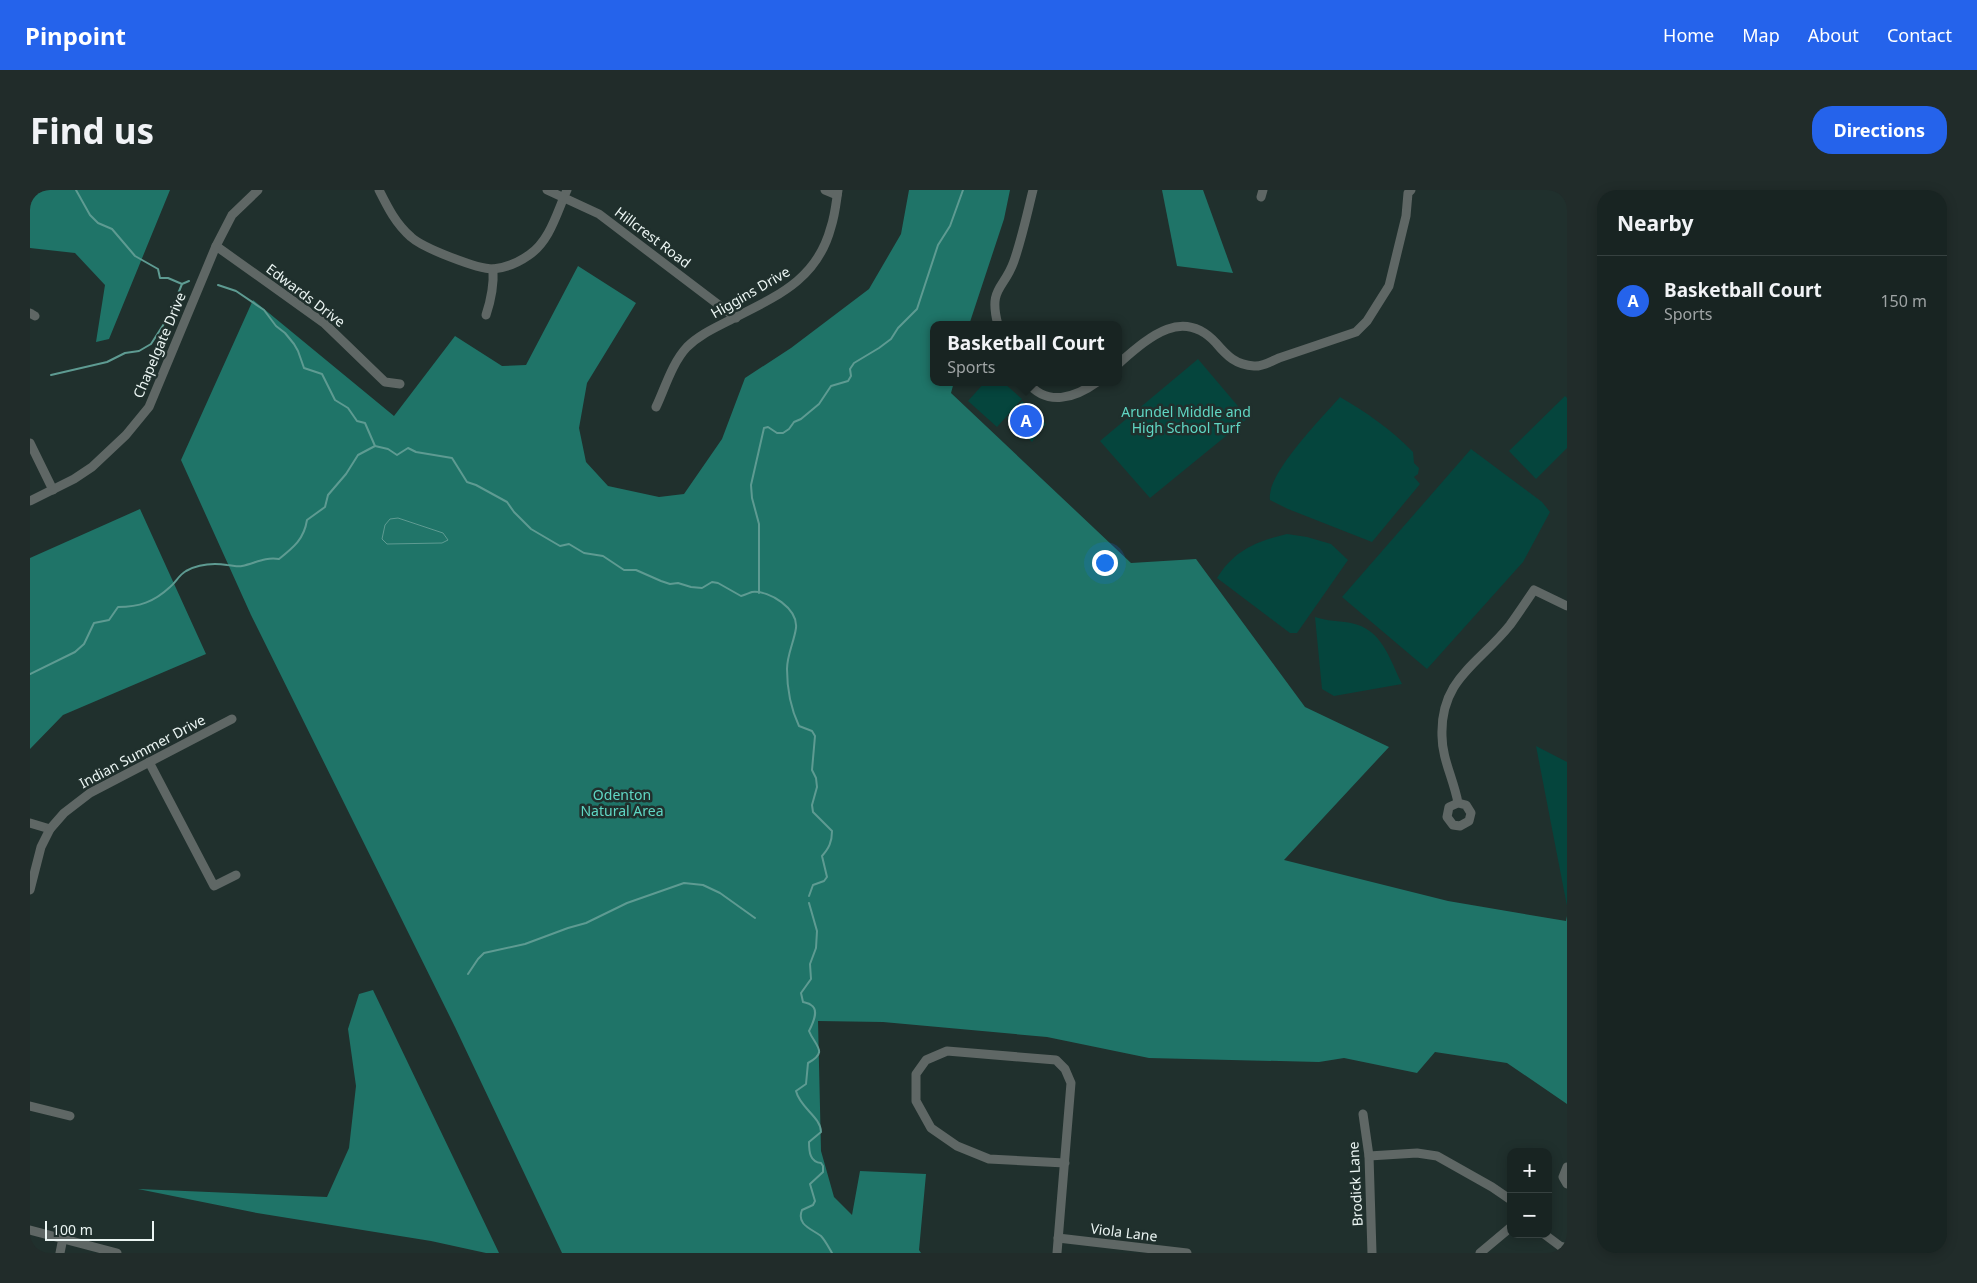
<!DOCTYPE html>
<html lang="en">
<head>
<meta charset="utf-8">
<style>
  body { margin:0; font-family:"Noto Sans",sans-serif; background:#212c2a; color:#f1f3f6 }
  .controls { position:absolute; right:15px; bottom:15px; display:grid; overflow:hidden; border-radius:10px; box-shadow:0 2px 12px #0003 }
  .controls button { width:45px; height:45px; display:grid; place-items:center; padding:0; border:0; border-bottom:1px solid #364140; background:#182422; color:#f1f3f6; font:25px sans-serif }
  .scale { position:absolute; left:15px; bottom:12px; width:109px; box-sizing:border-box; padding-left:5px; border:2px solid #ebf5f3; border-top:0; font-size:14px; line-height:18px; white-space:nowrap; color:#ebf5f3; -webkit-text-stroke:4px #20302d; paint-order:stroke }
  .you { position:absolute; left:1074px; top:372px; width:18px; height:18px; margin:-12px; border:4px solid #fff; border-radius:50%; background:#1a73e8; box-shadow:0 0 0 8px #1a73e833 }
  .badge { display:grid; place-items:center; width:32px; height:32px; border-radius:50%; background:#2563eb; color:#fff; font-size:16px; font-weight:700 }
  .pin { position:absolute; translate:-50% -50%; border:2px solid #fff; box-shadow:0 1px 5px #0006 }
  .popup { position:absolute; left:900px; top:131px; width:192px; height:65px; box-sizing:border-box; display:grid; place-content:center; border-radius:10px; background:#182422; filter:drop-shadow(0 1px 4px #0005); font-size:16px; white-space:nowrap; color:#9fa4a5 }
  .popup b { font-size:19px; color:#f1f3f6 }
  .popup::after { content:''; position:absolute; left:50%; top:100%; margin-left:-10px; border:10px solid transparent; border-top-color:#182422 }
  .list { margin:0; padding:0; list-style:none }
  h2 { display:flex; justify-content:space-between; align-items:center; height:65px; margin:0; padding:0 20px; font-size:21px }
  h2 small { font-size:16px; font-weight:400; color:#9fa4a5 }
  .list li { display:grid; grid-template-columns:32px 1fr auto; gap:15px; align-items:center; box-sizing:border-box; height:90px; padding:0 20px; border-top:1px solid #364140 }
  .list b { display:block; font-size:19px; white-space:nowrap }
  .list p { margin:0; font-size:16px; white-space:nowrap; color:#9fa4a5 }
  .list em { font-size:16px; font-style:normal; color:#9fa4a5 }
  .map { position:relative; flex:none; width:1537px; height:1063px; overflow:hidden; border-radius:20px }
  header { display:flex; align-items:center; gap:30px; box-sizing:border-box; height:70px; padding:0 25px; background:#2563eb; color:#fff }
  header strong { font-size:24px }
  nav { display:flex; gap:28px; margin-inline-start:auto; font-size:18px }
  .intro { display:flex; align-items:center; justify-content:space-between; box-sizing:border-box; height:120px; padding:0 30px }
  h1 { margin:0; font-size:35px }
  .button { padding:12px 22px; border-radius:20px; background:#2563eb; color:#fff; font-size:18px; font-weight:700 }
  main { display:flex; gap:30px; padding:0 30px }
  aside { flex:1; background:#182422; border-radius:20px; box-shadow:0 2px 12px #0003 }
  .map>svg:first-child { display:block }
</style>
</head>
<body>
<header>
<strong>Pinpoint</strong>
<nav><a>Home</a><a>Map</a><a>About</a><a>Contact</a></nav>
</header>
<div class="intro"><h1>Find us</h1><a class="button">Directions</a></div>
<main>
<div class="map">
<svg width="1537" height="1063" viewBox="0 0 1537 1063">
  <rect width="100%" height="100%" fill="#20302d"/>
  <g fill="#05453d">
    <polygon points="1168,169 1218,228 1120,308 1070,251"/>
    <polygon points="955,192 973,192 992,209 967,237 938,211"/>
    <polygon points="1535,206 1537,208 1537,258 1506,289 1479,261"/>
    <path d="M1310,207c27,16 51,32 73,55l1,11 5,5 -1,6 -4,3 6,7 -48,58 -84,-33 -18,-9c-4,-26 52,-82 70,-103z"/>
    <polygon points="992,211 1016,234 1002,252 977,228"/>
    <polygon points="1441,259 1512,312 1520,322 1493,372 1397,479 1312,407"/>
    <path d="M1257,344l20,3 24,7 17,16 -51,73h-7l-73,-55c17,-28 40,-37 70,-44z"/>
    <path d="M1285,427c11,4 25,4 36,6 31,6 38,35 51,61l-68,12 -12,-7z"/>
    <polygon points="1506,556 1537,572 1537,716"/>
  </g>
  <g fill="#1f7468">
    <polygon points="0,0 140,0 79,149 66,152 75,95 45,63 0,58"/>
    <polygon points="879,0 980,0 974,29 939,135 904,135 904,192 924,192 921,203 1101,373 1166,369 1275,517 1359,557 1254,670 1418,711 1536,731 1537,726 1537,914 1477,873 1405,862 1387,883 1314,868 1289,872 1119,868 1017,847 853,832 788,831 791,961 804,1007 822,1025 830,981 896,984 889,1060 891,1063 532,1063 425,837 221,425 151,270 223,110 364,226 425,146 472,176 496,175 548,76 606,113 557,193 549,238 556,272 578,296 629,307 654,304 692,249 715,188 761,158 839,99 871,44"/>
    <polygon points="1132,0 1173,0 1203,83 1147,76"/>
    <polygon points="110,319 176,464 33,525 0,559 0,368"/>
    <polygon points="343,800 469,1063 456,1063 401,1051 227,1023 108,999 297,1007 319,958 326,896 318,839 329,804"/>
  </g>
  <polygon fill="#217569" stroke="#5e9b92" points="368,328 413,343 418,350 412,353 357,354 352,349 355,335 360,329"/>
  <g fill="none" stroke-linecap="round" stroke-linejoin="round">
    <g stroke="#5e9b92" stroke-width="2">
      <polyline points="46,0 60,25 68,33 82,39 105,66 128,79 130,88 138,88 152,94 159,91"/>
      <path d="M188,95l18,6 28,19 12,16 9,7 9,11 4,7 6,17 18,6 13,26 13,8 9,13 8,2 10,23 13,3 9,6 11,-7 8,4 36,6 15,24 9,3 31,17 7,10 17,17 29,17 9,-2 15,9 19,3 21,14h12l25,11 9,3 8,-1 13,4 11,1 10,-6 6,1 23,13c4,-1 8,-3 11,-4 18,-2 46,17 44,36 -2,14 -9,27 -9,41 0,19 4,40 12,57l13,5 3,5 -3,34 4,8 1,9 -5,18 1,7 19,19c0,11 -3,17 -10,25l5,21 -3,4 -11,4 -4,11"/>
      <polyline points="21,185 77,172 95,163 109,161 121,154 139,126 152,94"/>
      <polyline points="729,403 729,334 722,308 721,295 734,238 738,237 747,243 753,243 759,239 764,232 771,229 789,214 801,196 818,191 821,186 820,179 824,173 849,158 861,149 868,138 887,119 908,55 920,36 933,0"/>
      <path d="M0,484l45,-22 9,-8 10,-21 15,-3 9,-13c21,0 36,-5 52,-20 6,-5 9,-12 16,-16 13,-7 27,-8 41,-6 5,0 10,2 15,1 14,-3 22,-9 37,-7 15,-12 25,-20 28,-39l18,-13 3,-12 18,-21 12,-19 17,-9"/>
      <path d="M779,713l8,28 -1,17 -6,16 1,15 -10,14 2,9c3,1 6,1 8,3 9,5 1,20 -2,26 6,15 20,21 -1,32l-2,21 -10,7c4,17 25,26 25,41l-12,10c0,10 1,20 12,21l2,3v6l-13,12 5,17 -2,4 -11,5c-6,15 10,19 19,26 4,4 8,12 11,17"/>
      <polyline points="438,784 448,769 454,763 495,754 538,738 556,733 597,713 654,693 673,695 690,703 725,728"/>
    </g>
    <g stroke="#5f6765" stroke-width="9">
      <path d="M349,0c9,18 17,34 32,47 12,11 66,32 82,32 12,-1 26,-7 36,-14 21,-14 28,-43 38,-65"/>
      <polyline points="517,0 569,24 706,128"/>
      <polyline points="795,0 807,5"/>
      <polyline points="1231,7 1233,0"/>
      <polyline points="186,56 294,133 355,192 370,194"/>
      <polyline points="0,123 5,126"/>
      <path d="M456,125c5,-15 8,-30 7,-46"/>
      <path d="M968,135c-10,-38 6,-35 16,-64 8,-23 13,-47 19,-71"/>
      <path d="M1088,174c30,-26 64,-58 98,-21 11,13 20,22 38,23 8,1 18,-5 25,-8 26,-9 51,-17 77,-26l11,-11 22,-35 17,-70 2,-23 3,-3"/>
      <path d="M997,192c20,25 48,16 70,0"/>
      <path d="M626,217c9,-19 16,-44 31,-60 13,-13 30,-20 45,-28 45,-23 85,-39 99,-92 4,-12 5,-24 7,-37"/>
      <polyline points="0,253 23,300"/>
      <polyline points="0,311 44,289 62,277 96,245 119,217 186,56 202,25 228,0"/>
      <polyline points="119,572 184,696 206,685"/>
      <path d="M1428,613l8,2 5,8 -2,8 -9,5 -7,-1 -6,-8 2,-10 9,-4c-4,-23 -16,-44 -16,-67 -2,-57 37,-72 68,-111 8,-11 16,-23 24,-35l33,16"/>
      <polyline points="0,633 20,639"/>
      <polyline points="0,700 11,657 20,639 34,623 60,603 202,529"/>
      <polyline points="0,916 40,926"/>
      <polyline points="1333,924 1339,966 1342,1063"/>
      <polyline points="1339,966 1387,963 1407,966 1462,997 1481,1010"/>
      <polyline points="1537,977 1533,987 1537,994"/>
      <polyline points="0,1040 87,1063"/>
      <polyline points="1514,1044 1530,1056 1537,1058"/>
      <polyline points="1028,1048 1157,1063"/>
      <polyline points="30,1063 33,1048"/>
      <polyline points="1027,1063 1041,893 1035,879 1026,870 917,861 896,870 886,884 886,911 901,938 927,956 959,969 1035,973"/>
      <polyline points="1450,1063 1481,1037"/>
    </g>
  </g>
  <g text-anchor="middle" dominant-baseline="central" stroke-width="5" stroke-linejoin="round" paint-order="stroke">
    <g font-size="14" fill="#ebf5f3" stroke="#20302d">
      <text transform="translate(623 47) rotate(37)">Hillcrest Road</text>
      <text transform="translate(720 102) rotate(-30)">Higgins Drive</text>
      <text transform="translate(276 105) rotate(37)">Edwards Drive</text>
      <text transform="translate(129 155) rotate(-67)">Chapelgate Drive</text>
      <text transform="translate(112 561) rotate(-28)">Indian Summer Drive</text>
      <text transform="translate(1325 994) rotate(-93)">Brodick Lane</text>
      <text transform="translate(1094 1042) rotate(7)">Viola Lane</text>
    </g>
    <g font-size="14" fill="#60d7c4" stroke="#20302d">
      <text x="1156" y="221">Arundel Middle and<tspan x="1156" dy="16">High School Turf</tspan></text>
      <text x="592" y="604">Odenton<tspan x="592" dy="16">Natural Area</tspan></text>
    </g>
  </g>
</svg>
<div class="controls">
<button>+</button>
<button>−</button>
</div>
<div class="scale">100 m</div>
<div class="you"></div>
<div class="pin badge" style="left:996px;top:231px">A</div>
<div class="popup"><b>Basketball Court</b>Sports</div>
</div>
<aside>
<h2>Nearby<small></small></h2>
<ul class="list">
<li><span class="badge">A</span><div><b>Basketball Court</b><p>Sports</p></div><em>150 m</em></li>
</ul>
</aside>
</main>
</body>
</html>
